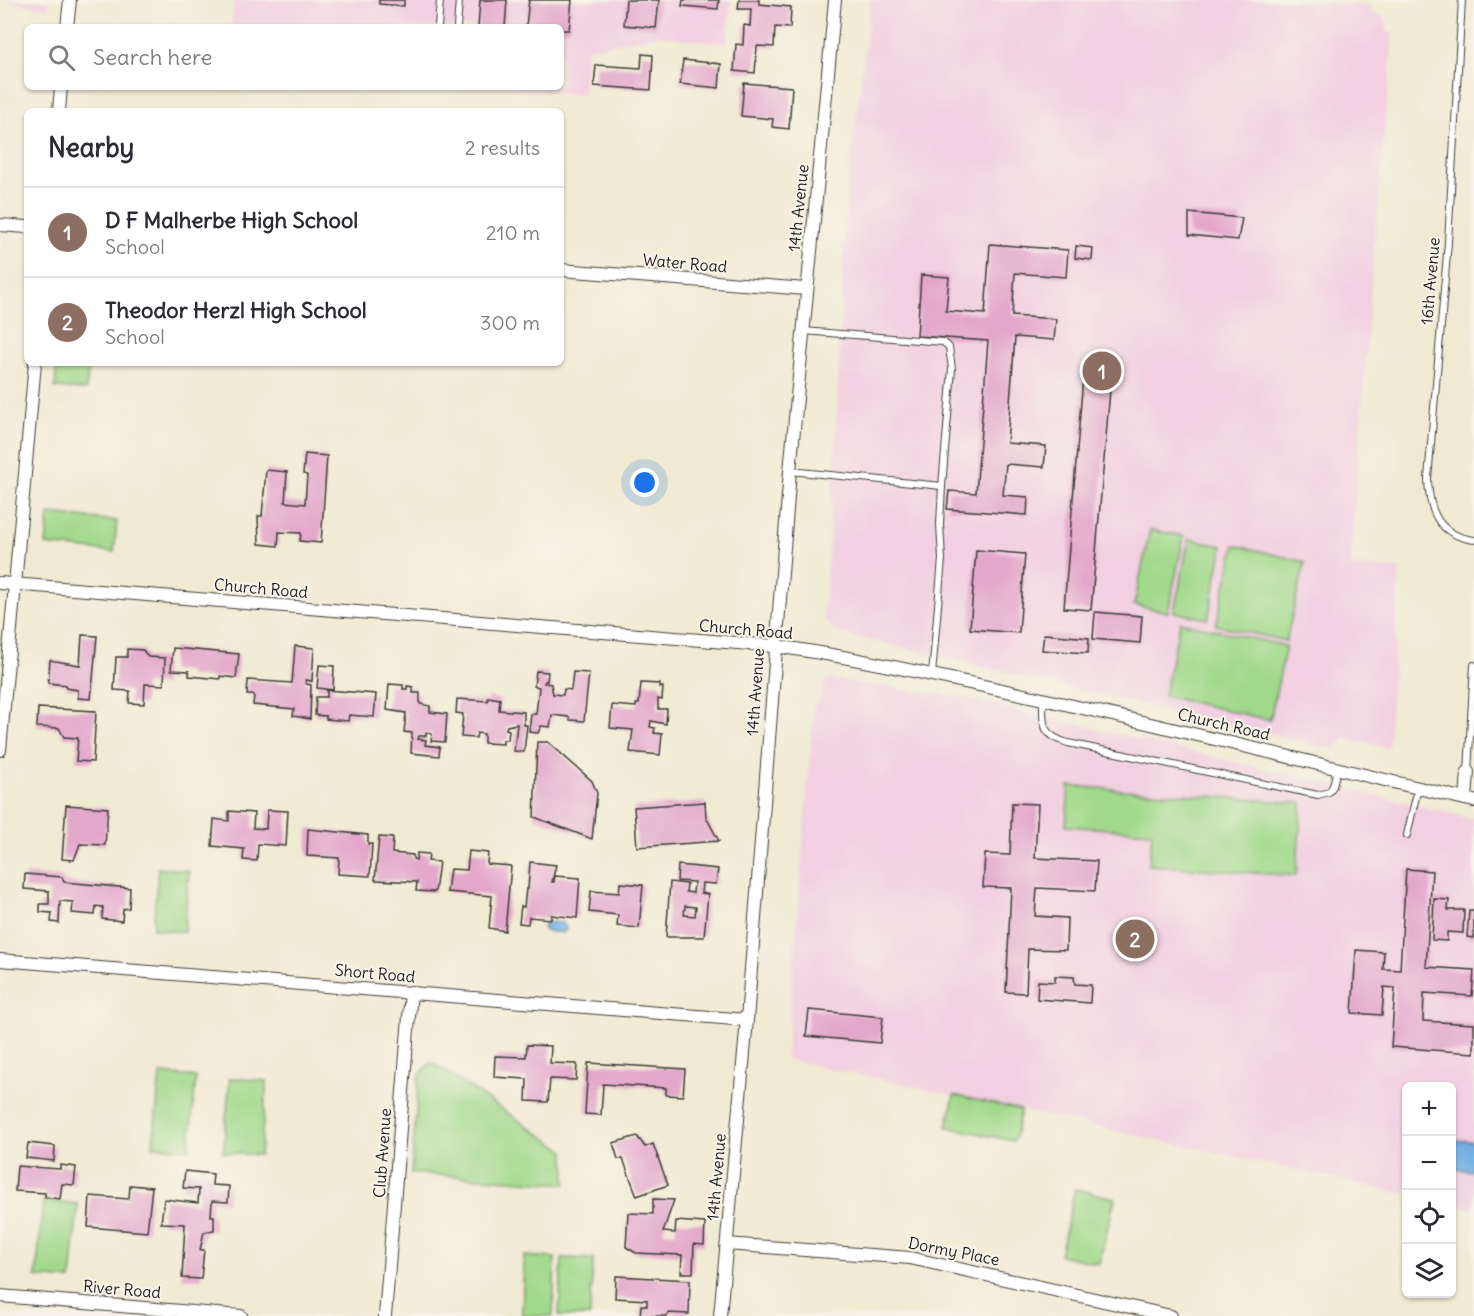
<!DOCTYPE html>
<html lang="en">
<head>
<meta charset="utf-8">
<style>
  body { margin:0; font-family:Delius,sans-serif; background:#f2f2f3; color:#2b2b33 }
  .controls { position:absolute; right:18px; bottom:18px; display:grid; overflow:hidden; border-radius:9px; box-shadow:0 2px 4px #0004 }
  .controls button { width:54px; height:54px; display:grid; place-items:center; padding:0; border:0; border-bottom:2px solid #e1e1e2; background:#fff; color:#2b2b33; font:30px sans-serif }
  .you { position:absolute; left:645px; top:483px; width:21px; height:21px; margin:-15px; border:4px solid #fff; border-radius:50%; background:#1a73e8; box-shadow:0 0 0 9px #1a73e833 }
  .badge { display:grid; place-items:center; width:39px; height:39px; border-radius:50%; background:#111827; color:#fff; font-size:20px; font-weight:700 }
  .pin { position:absolute; translate:-50% -50%; border:3px solid #fff; box-shadow:0 2px 6px #0006 }
  .list { margin:0; padding:0; list-style:none }
  h2 { display:flex; justify-content:space-between; align-items:center; height:78px; margin:0; padding:0 24px; font-size:26px }
  h2 small { font-size:20px; font-weight:400; color:#7c7c81 }
  .list li { display:grid; grid-template-columns:39px 1fr auto; gap:18px; align-items:center; box-sizing:border-box; height:90px; padding:0 24px; border-top:2px solid #e1e1e2 }
  .list b { display:block; font-size:22px; white-space:nowrap }
  .list p { margin:0; font-size:20px; white-space:nowrap; color:#7c7c81 }
  .list em { font-size:20px; font-style:normal; color:#7c7c81 }
  .icon { flex:none; width:33px; height:33px; fill:none; stroke:currentColor; stroke-width:2; stroke-linecap:round; stroke-linejoin:round }
  .map { position:relative; flex:none; width:1474px; height:1316px; overflow:hidden }
  .search { position:absolute; background:#fff; box-shadow:0 2px 4px #0004; left:24px; top:24px; width:540px; height:66px; display:flex; align-items:center; gap:15px; box-sizing:border-box; padding:0 21px; border-radius:9px; color:#7c7c81; font-size:22px }
  .panel { position:absolute; background:#fff; box-shadow:0 2px 4px #0004; left:24px; top:108px; width:540px; height:258px; border-radius:9px }
  .map>svg:first-child { display:block }
</style>
</head>
<body>
<div class="map">
<svg width="1474" height="1316" viewBox="0 0 1474 1316">
  <rect width="100%" height="100%" fill="#f7f3e8"/>
  <filter id="ink" filterUnits="userSpaceOnUse"><feTurbulence type="fractalNoise" baseFrequency=".0167" numOctaves="2"/><feDisplacementMap in="SourceGraphic" scale="12" xChannelSelector="R" yChannelSelector="G"/><feConvolveMatrix kernelMatrix="1 2 1 2 8 2 1 2 1" color-interpolation-filters="sRGB"/></filter>
  <filter id="wash" filterUnits="userSpaceOnUse"><feTurbulence type="fractalNoise" baseFrequency=".008" numOctaves="4" result="noise"/><feDisplacementMap in="SourceGraphic" scale="24" xChannelSelector="R" yChannelSelector="G"/><feGaussianBlur stdDeviation="1.35" result="paint"/><feColorMatrix in="noise" values="0 0 0 0 0 0 0 0 0 0 0 0 0 0 0 0 0 1.4 0 .05"/><feComposite in="paint" operator="in"/></filter>
  <g filter="url(#wash)">
    <rect width="100%" height="100%" fill="#f1ead3"/>
    <g fill="#f2cfe1">
      <polygon points="0,0 49,0 48,8"/>
      <polygon points="234,0 731,0 727,44 658,35 587,49 583,95 499,87 561,87 561,27 231,27"/>
      <polygon points="871,0 1277,0 1373,6 1371,13 1382,16 1387,21 1387,32 1393,33 1392,48 1372,273 1350,567 1400,568 1388,748 1345,738 1333,749 835,632 823,618 834,469 847,187"/>
      <polygon points="828,679 966,698 1474,819 1474,1209 1452,1204 1452,1086 1406,1086 1406,1194 786,1059 814,704 819,701 824,689 822,684"/>
    </g>
    <g fill="#a1d98b" stroke="#5e7a54" stroke-width="1.5">
      <polygon points="57,363 89,363 86,390 55,388"/>
      <polygon points="49,514 117,521 114,552 46,545"/>
      <polygon points="1150,530 1184,536 1168,612 1134,605"/>
      <polygon points="1189,539 1223,546 1208,619 1174,612"/>
      <polygon points="1235,545 1305,562 1286,641 1216,625"/>
      <polygon points="1180,622 1286,646 1270,720 1164,696"/>
      <polygon points="1069,786 1302,803 1296,876 1149,865 1152,832 1066,826"/>
      <polygon points="158,868 189,871 184,932 153,929"/>
      <polygon points="431,1062 565,1151 566,1184 411,1173 419,1076"/>
      <polygon points="160,1074 196,1077 189,1149 153,1146"/>
      <polygon points="230,1078 267,1081 260,1155 223,1152"/>
      <polygon points="954,1095 1021,1110 1014,1141 947,1127"/>
      <polygon points="1075,1189 1115,1198 1099,1264 1060,1255"/>
      <polygon points="43,1201 78,1204 71,1280 36,1277"/>
      <polygon points="524,1256 555,1258 553,1316 522,1316"/>
      <polygon points="562,1258 593,1259 590,1316 559,1316"/>
    </g>
    <g fill="#6fafe3" stroke="#466680" stroke-width="1.5">
      <polygon points="546,922 564,923 566,929 563,933 545,931 543,926"/>
      <polygon points="1452,1140 1474,1141 1474,1171 1452,1169"/>
    </g>
    <g id="blocks">
      <g fill="#e3a7cb" fill-rule="evenodd">
        <polygon points="379,0 404,0 404,6 379,4"/>
        <polygon points="480,0 507,0 505,27 478,27"/>
        <polygon points="529,0 572,0 569,30 561,30 561,27 526,26"/>
        <polygon points="626,0 659,0 656,28 624,25"/>
        <polygon points="683,0 719,0 718,9 682,6"/>
        <polygon points="739,0 759,0 759,4 791,7 790,28 775,27 774,47 757,46 755,73 734,71 736,44 743,45 744,25 750,26 751,9 738,9"/>
        <polygon points="642,54 653,55 651,90 594,86 596,65 641,68"/>
        <polygon points="683,60 721,64 719,88 680,84"/>
        <polygon points="744,83 792,87 789,129 772,127 773,119 741,116"/>
        <polygon points="1189,213 1242,218 1238,240 1189,235"/>
        <polygon points="990,244 1068,250 1066,277 1015,273 1012,316 1056,319 1054,340 1015,337 1007,443 1046,446 1044,467 1006,464 1003,495 1028,497 1027,515 947,509 949,491 976,493 988,341 917,336 921,275 949,277 946,311 985,314"/>
        <polygon points="1076,246 1093,248 1092,260 1075,258"/>
        <polygon points="1084,365 1112,367 1091,610 1064,608"/>
        <polygon points="305,454 327,456 321,543 300,541 301,533 279,532 278,546 259,544 258,516 262,516 266,470 287,472 285,502 305,504 307,475 303,474"/>
        <polygon points="976,550 1025,554 1019,633 970,629"/>
        <polygon points="1095,612 1142,616 1140,643 1093,639"/>
        <polygon points="1044,634 1089,638 1088,653 1042,650"/>
        <polygon points="82,635 97,636 91,699 78,698 78,690 66,688 66,685 48,683 50,660 80,665"/>
        <polygon points="295,646 314,648 312,681 306,680 306,684 311,685 310,719 293,716 294,709 253,705 254,695 247,695 248,680 292,683"/>
        <polygon points="173,648 239,654 236,678 220,676 220,679 189,676 189,671 171,670"/>
        <polygon points="127,649 143,650 148,657 165,658 164,685 145,684 144,704 129,703 130,691 114,690 116,657 127,657"/>
        <polygon points="319,665 334,666 333,690 317,688"/>
        <polygon points="536,671 548,672 547,681 545,681 544,683 551,684 553,694 563,695 564,689 571,690 573,672 589,673 584,721 570,720 569,717 552,715 550,727 541,726 538,733 529,732 531,714 536,714 539,687 534,686"/>
        <polygon points="641,683 660,684 660,687 663,687 662,700 658,699 658,709 667,709 666,724 651,721 650,727 655,728 654,733 662,734 660,755 630,752 633,730 610,728 612,705 636,707 636,704 639,704"/>
        <polygon points="389,684 403,685 403,689 407,689 407,686 413,687 413,693 420,693 420,704 430,706 430,712 447,714 445,742 431,741 432,734 426,733 426,736 419,736 418,739 426,740 425,745 440,747 439,756 411,753 412,733 404,732 406,713 387,710"/>
        <polygon points="327,690 376,694 374,717 349,715 348,721 326,719 326,716 315,715 316,697 327,697"/>
        <polygon points="488,697 500,699 499,710 524,712 524,725 527,725 524,752 514,751 517,724 507,726 506,729 509,730 508,740 503,740 503,744 484,743 484,734 477,733 476,738 461,737 463,714 456,713 457,699 488,701"/>
        <polygon points="38,708 96,711 93,762 76,761 78,738 64,737 59,728 37,727"/>
        <polygon points="537,742 548,742 592,781 597,793 592,839 534,817"/>
        <polygon points="705,802 706,817 719,841 637,847 634,807"/>
        <polygon points="1012,803 1038,804 1035,858 1097,861 1095,891 1037,888 1035,916 1067,918 1066,950 1028,949 1026,993 1006,992 1011,888 983,887 985,854 1010,855"/>
        <polygon points="66,805 108,808 105,845 80,844 74,860 62,859"/>
        <polygon points="267,810 288,811 286,846 258,844 257,861 243,860 244,849 212,846 214,819 229,821 229,811 254,813 253,828 266,829"/>
        <polygon points="308,829 368,835 368,844 372,844 370,876 338,874 339,858 307,856"/>
        <polygon points="379,837 393,838 392,853 413,855 413,859 416,860 417,853 429,854 428,861 439,862 435,892 416,891 417,882 375,880"/>
        <polygon points="469,851 488,853 487,864 511,866 505,931 489,928 492,896 447,892 450,869 467,870"/>
        <polygon points="530,862 556,865 552,882 554,882 555,876 580,878 577,918 551,915 551,919 529,917 528,924 519,923 521,906 524,907 526,889 528,889"/>
        <path d="M678,865l40,4 -2,15 -14,-1 -1,10 7,1 -4,43h-38l4,-55 17,2 -1,8 7,1 1,-11 -17,-1zM685,906l11,1 -1,9 -11,-1z"/>
        <polygon points="1406,869 1432,871 1426,967 1474,970 1472,996 1424,993 1423,1021 1474,1024 1474,1053 1391,1047 1395,988 1384,987 1382,1015 1352,1013 1356,950 1384,952 1383,969 1400,970"/>
        <polygon points="25,874 62,877 64,882 130,888 129,908 123,909 122,921 102,919 103,907 96,906 95,915 72,913 73,902 60,901 59,923 51,922 52,913 40,912 40,904 49,904 49,891 24,889"/>
        <polygon points="620,883 643,885 639,928 617,926 618,915 589,912 591,891 619,893"/>
        <polygon points="1434,899 1449,900 1448,910 1464,910 1463,933 1447,932 1447,941 1432,940"/>
        <polygon points="1469,911 1474,911 1474,938 1467,937"/>
        <polygon points="1055,976 1074,977 1075,984 1091,985 1090,1003 1037,999 1038,981 1055,982"/>
        <polygon points="809,1010 883,1017 880,1043 806,1036"/>
        <polygon points="527,1045 551,1046 550,1063 577,1064 576,1080 550,1079 548,1102 526,1101 527,1079 494,1077 495,1056 526,1057"/>
        <polygon points="588,1063 685,1069 683,1096 666,1095 666,1088 603,1084 601,1115 585,1114"/>
        <polygon points="637,1136 645,1147 653,1144 668,1185 637,1196 623,1159 618,1159 613,1143"/>
        <polygon points="28,1143 55,1146 54,1161 26,1158"/>
        <polygon points="60,1165 76,1167 74,1185 62,1184 60,1199 45,1197 45,1193 15,1191 17,1166 60,1169"/>
        <polygon points="185,1171 213,1174 212,1185 229,1186 228,1202 212,1201 211,1216 214,1216 214,1230 204,1232 200,1250 204,1250 201,1279 182,1278 185,1224 161,1223 164,1199 198,1203 199,1189 183,1188"/>
        <polygon points="130,1185 152,1187 147,1232 88,1227 90,1196 129,1199"/>
        <polygon points="653,1199 674,1200 663,1232 675,1233 676,1221 705,1223 704,1245 694,1244 693,1273 681,1273 682,1255 636,1253 626,1247 628,1213 653,1214"/>
        <polygon points="616,1276 690,1280 689,1314 668,1313 667,1316 640,1316 641,1305 647,1306 647,1300 615,1298"/>
      </g>
    </g>
  </g>
  <g filter="url(#ink)">
    <use href="#blocks" fill-opacity="0" stroke="#3c3b37" stroke-width="1.5"/>
    <g fill="none" stroke-linecap="round" stroke-linejoin="round">
      <g stroke="#3c3b37" stroke-width="8">
        <g id="lane">
          <path d="M1462,0l-14,242 -20,237c1,32 10,56 46,61"/>
          <polyline points="438,27 440,0"/>
          <polyline points="457,27 459,0"/>
          <polyline points="803,331 943,342 949,347 952,369 942,486 940,524 942,559 932,675"/>
          <polyline points="790,471 942,486"/>
          <path d="M1043,700c0,25 -2,35 25,43l250,52 11,-3 4,-6 4,-17"/>
          <polyline points="1468,772 1474,665"/>
          <polyline points="1407,835 1418,788"/>
        </g>
      </g>
      <g stroke="#3c3b37" stroke-width="14">
        <g id="street">
          <polyline points="67,27 70,0"/>
          <polyline points="59,111 61,87"/>
          <polyline points="0,225 27,227"/>
          <polyline points="561,270 806,289"/>
          <path d="M0,583l775,63c80,11 157,29 236,46 155,34 308,73 463,109"/>
          <polyline points="0,750 35,363"/>
          <polyline points="1466,799 1468,772"/>
          <polyline points="0,960 747,1020"/>
          <polyline points="727,1244 910,1258 1171,1316"/>
          <polyline points="0,1296 241,1316"/>
          <polyline points="385,1316 411,992"/>
          <polyline points="720,1316 747,1020 790,471 835,0"/>
        </g>
      </g>
      <use href="#lane" stroke="#fff" stroke-width="6"/>
      <use href="#street" stroke="#fff" stroke-width="12"/>
    </g>
  </g>
  <g text-anchor="middle" dominant-baseline="central" stroke-width="4.5" stroke-linejoin="round" paint-order="stroke">
    <g font-size="16" fill="#1c1c1c" stroke="#f7f3e8">
      <text transform="translate(798 208) rotate(-84)">14th Avenue</text>
      <text transform="translate(685 263) rotate(5)">Water Road</text>
      <text transform="translate(1430 281) rotate(-85)">16th Avenue</text>
      <text transform="translate(261 588) rotate(5)">Church Road</text>
      <text transform="translate(746 629) rotate(5)">Church Road</text>
      <text transform="translate(755 692) rotate(-86)">14th Avenue</text>
      <text transform="translate(1224 724) rotate(13)">Church Road</text>
      <text transform="translate(375 973) rotate(5)">Short Road</text>
      <text transform="translate(382 1153) rotate(-86)">Club Avenue</text>
      <text transform="translate(716 1177) rotate(-85)">14th Avenue</text>
      <text transform="translate(954 1251) rotate(11)">Dormy Place</text>
      <text transform="translate(122 1289) rotate(5)">River Road</text>
    </g>
  </g>
</svg>
<div class="controls">
<button>+</button>
<button>−</button>
<button><svg class="icon" aria-label="locate" viewBox="0 0 24 24"><circle cx="12" cy="12" r="6"/><path d="M12 2v4M12 18v4M2 12h4M18 12h4"/></svg></button>
<button><svg class="icon" aria-label="layers" viewBox="0 0 24 24"><path d="M12 4l9 5-9 5-9-5zM3 14l9 5 9-5"/></svg></button>
</div>
<div class="you"></div>
<div class="pin badge" style="left:1102px;top:371px;background:#8d6e63">1</div>
<div class="pin badge" style="left:1135px;top:939px;background:#8d6e63">2</div>
<div class="search"><svg class="icon" aria-label="search" viewBox="0 0 24 24"><circle cx="10" cy="10" r="6"/><path d="M15 15l6 6"/></svg>Search here</div>
<section class="panel">
<h2>Nearby<small>2 results</small></h2>
<ul class="list">
<li><span class="badge" style="background:#8d6e63">1</span><div><b>D F Malherbe High School</b><p>School</p></div><em>210 m</em></li>
<li><span class="badge" style="background:#8d6e63">2</span><div><b>Theodor Herzl High School</b><p>School</p></div><em>300 m</em></li>
</ul>
</section>
</div>
</body>
</html>
